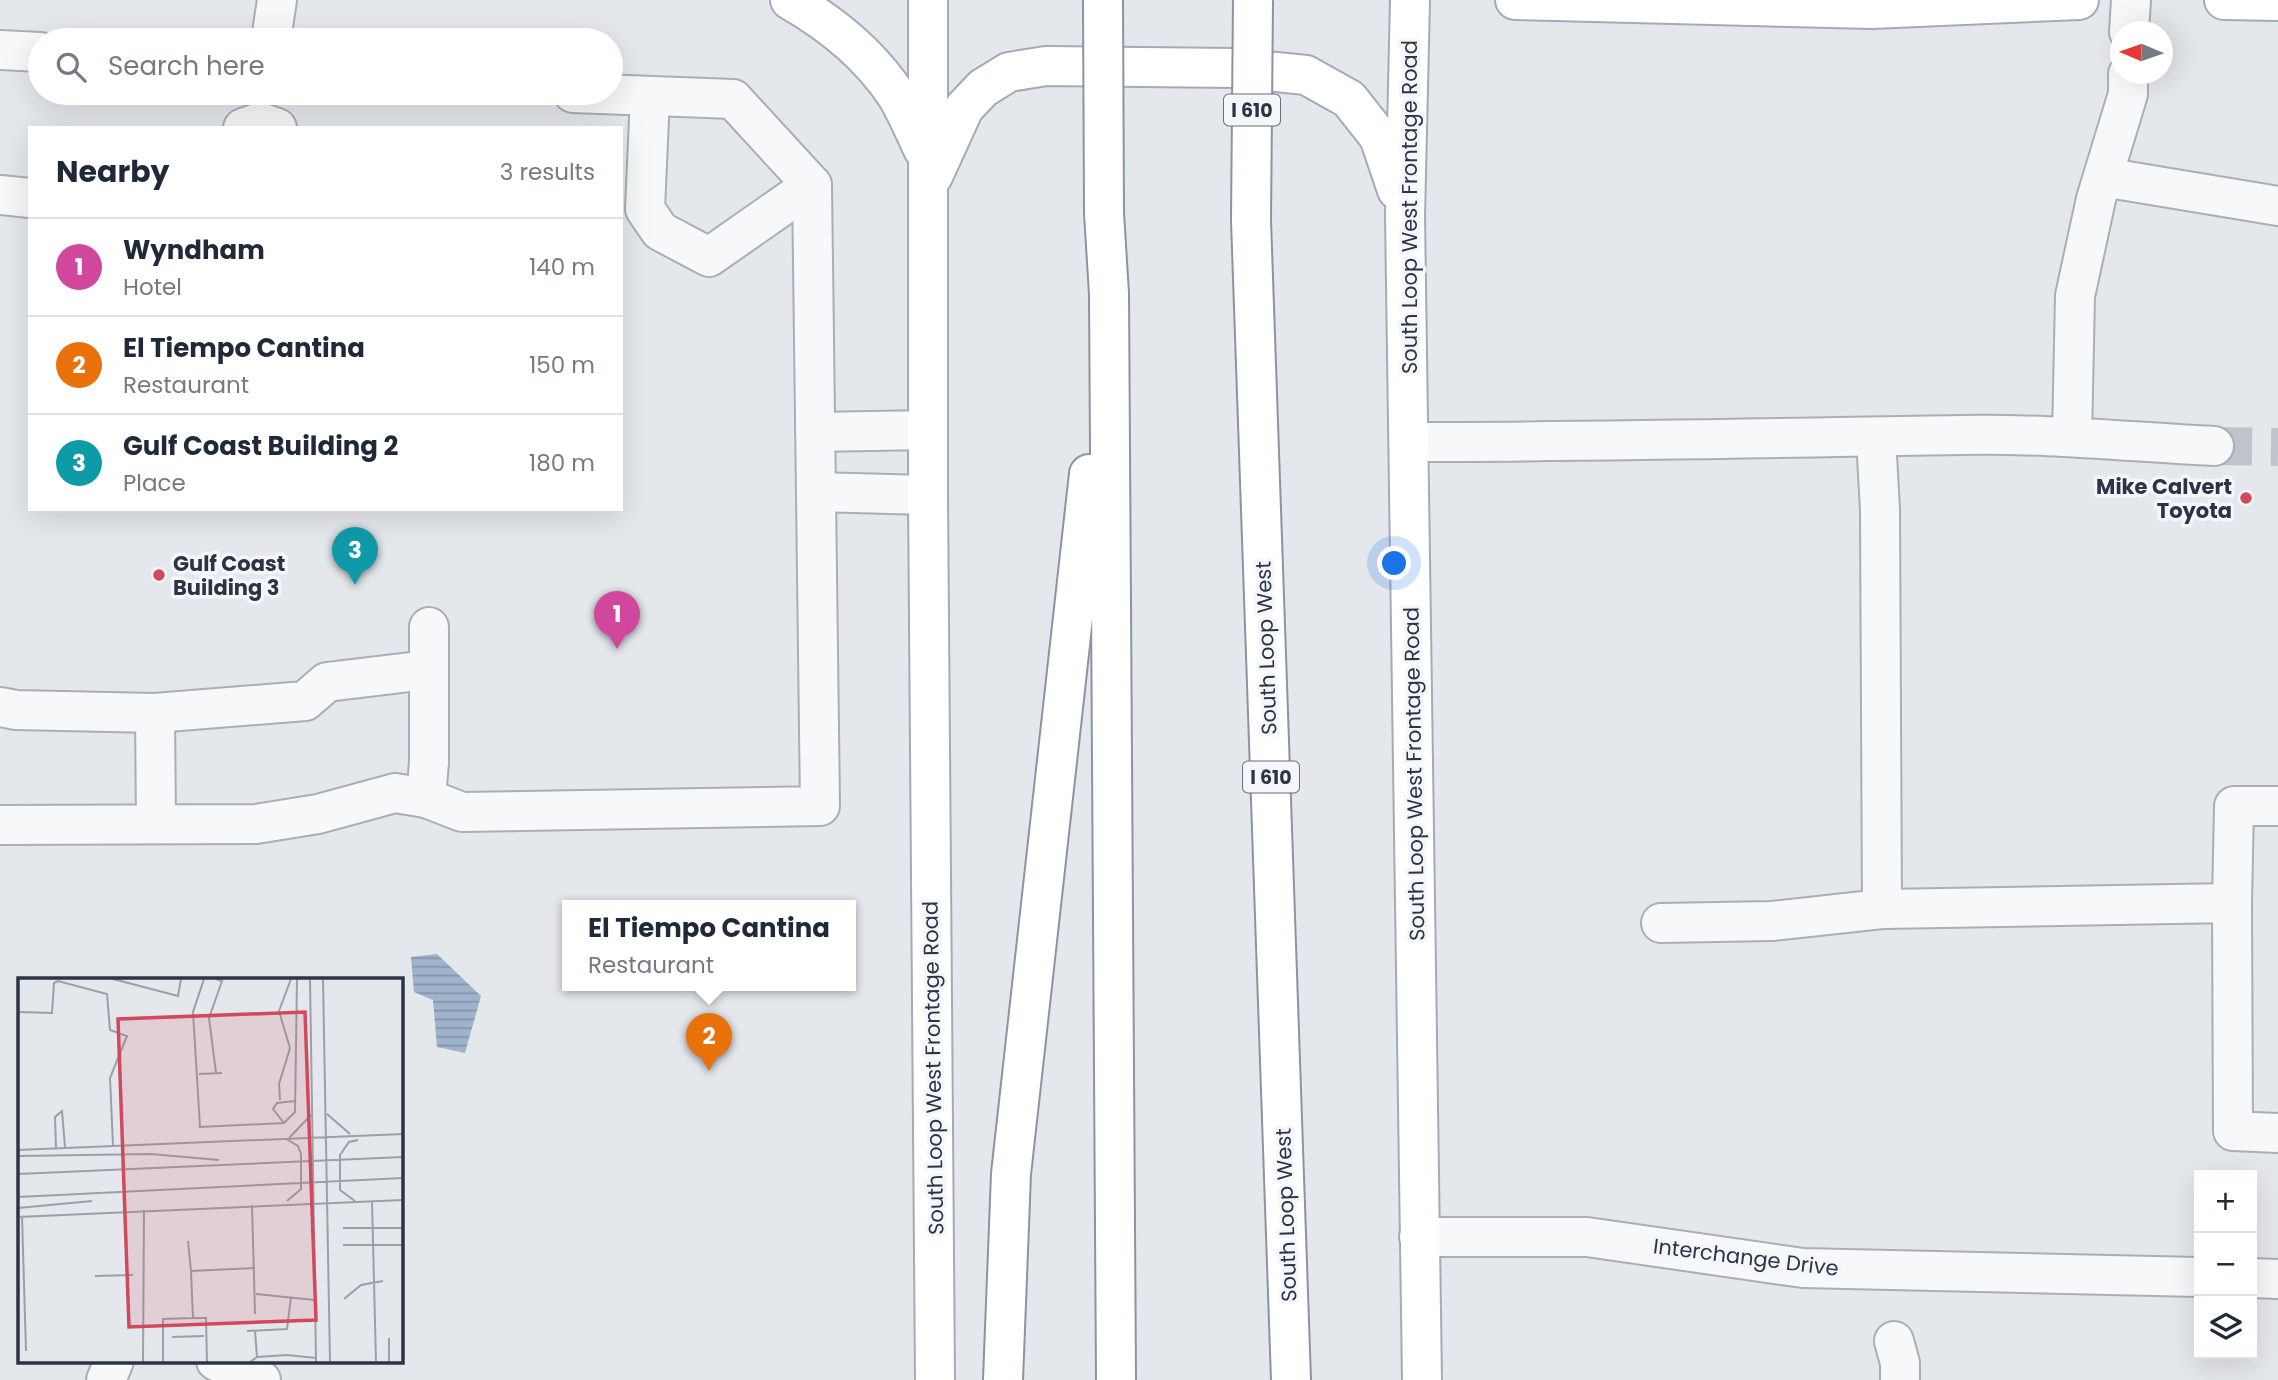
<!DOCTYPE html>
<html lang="en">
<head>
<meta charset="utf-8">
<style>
  body { margin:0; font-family:Poppins,sans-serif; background:#f6f6f7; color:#1f2937 }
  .controls { position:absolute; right:21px; bottom:21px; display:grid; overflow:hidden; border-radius:0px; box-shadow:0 7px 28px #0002 }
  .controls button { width:63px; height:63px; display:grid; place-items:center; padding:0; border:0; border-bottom:2px solid #e0e1e3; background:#fff; color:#1f2937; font:35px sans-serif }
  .compass { position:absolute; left:2110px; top:21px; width:63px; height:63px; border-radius:50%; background:#fff; box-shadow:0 7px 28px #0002; rotate:272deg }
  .you { position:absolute; left:1395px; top:564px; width:24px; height:24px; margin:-18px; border:5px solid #fff; border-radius:50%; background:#1a73e8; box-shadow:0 0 0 10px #1a73e833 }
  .badge { display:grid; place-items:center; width:46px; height:46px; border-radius:50%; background:#7c3aed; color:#fff; font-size:23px; font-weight:700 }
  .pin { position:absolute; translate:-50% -58px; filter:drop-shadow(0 2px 4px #0008) }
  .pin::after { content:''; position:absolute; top:37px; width:24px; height:21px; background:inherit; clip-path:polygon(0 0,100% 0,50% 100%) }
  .popup { position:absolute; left:562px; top:900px; width:294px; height:91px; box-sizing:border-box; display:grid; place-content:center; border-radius:0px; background:#fff; filter:drop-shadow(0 2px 5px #0005); font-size:23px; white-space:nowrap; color:#747a83 }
  .popup b { font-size:26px; color:#1f2937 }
  .popup::after { content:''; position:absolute; left:50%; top:100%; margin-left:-14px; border:14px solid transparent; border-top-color:#fff }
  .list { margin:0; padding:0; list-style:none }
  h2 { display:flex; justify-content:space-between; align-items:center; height:91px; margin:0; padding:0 28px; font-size:30px }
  h2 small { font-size:23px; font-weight:400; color:#747a83 }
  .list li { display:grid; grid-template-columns:46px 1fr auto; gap:21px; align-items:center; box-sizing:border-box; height:98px; padding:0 28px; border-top:2px solid #e0e1e3 }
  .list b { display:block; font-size:26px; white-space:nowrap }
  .list p { margin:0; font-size:23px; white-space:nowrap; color:#747a83 }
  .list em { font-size:23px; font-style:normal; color:#747a83 }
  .icon { flex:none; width:38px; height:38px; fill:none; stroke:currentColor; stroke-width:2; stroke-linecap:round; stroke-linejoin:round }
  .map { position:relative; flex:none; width:2278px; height:1380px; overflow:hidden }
  .search { position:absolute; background:#fff; box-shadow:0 7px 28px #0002; left:28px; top:28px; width:595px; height:77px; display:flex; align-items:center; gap:18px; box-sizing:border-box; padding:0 24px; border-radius:38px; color:#747a83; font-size:26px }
  .panel { position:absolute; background:#fff; box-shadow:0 7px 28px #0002; left:28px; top:126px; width:595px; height:385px; border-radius:0px }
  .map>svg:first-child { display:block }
</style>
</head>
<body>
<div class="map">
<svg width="2278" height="1380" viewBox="0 0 2278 1380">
  <defs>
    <pattern id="water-rules" width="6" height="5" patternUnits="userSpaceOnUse" patternTransform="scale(1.75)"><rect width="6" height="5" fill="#9fb4cc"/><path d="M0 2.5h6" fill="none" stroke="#8293a7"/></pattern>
  </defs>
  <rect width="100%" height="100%" fill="#e4e7ec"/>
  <polygon fill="url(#water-rules)" points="437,954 481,996 465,1053 437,1047 433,1000 414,992 411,957"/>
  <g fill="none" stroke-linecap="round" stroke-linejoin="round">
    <polyline stroke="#bfc3cb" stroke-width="38" stroke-dasharray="38 19" stroke-linecap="butt" points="2214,446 2278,447"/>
    <g stroke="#a9aeb7" stroke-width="42">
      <g id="minor">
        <polyline points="2129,32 2131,0"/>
        <polyline points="271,40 277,0"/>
        <polyline points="0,50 40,52"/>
        <polyline points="650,96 645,209 660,231 709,257 812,185"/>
        <polyline points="243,128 260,122 277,128"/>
        <polyline points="2103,177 2278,206"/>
        <polyline points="0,195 30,198"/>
        <polyline points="815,432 928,430"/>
        <polyline points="2072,437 2075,296 2096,199 2128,94 2128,74"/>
        <polyline points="1876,438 1880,510 1882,909 2232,903 2233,1131 2278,1133"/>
        <path d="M1410,442c183,0 367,-4 550,-7 85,-2 170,7 254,11"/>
        <polyline points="816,492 928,495"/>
        <polyline points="0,707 16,710 155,713 305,701 327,682 427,670"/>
        <polyline points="155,713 156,824"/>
        <polyline points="426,798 429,762 429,627"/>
        <polyline points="0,825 256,824 318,814 395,793 426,798 462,812 820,806 812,185 733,99 573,93"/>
        <polyline points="2232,903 2234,806 2278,806"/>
        <polyline points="1661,923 1772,921 1882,909"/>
        <polyline points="1419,1237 1587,1237 1803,1268 2199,1277"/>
        <polyline points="2252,1278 2278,1279"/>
        <polyline points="1894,1341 1900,1363 1900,1380"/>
        <polyline points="216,1361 261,1380"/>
        <polyline points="106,1380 114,1361"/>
      </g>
    </g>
    <g stroke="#a3abb8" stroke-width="42">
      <g id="major">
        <path d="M790,0c42,24 80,55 107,96 10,17 18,36 26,53"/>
        <polyline points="928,0 928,495 935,1380"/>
        <polyline points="1410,0 1405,216 1422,1380"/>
        <polyline points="1515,0 1872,9 2079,0"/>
        <polyline points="2224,0 2278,1"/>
        <polyline points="933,176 964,108 983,88 1009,72 1046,66 1235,68 1306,75 1349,99 1379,137 1397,190"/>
      </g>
    </g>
    <g stroke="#8b94a3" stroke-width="42">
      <g id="highway">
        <polyline points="1104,213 1109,294 1116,1380"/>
        <polyline points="1251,220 1291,1380"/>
        <polyline points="1003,1380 1011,1174 1089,474"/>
      </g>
    </g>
    <use href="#minor" stroke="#f7f8fa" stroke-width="38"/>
    <use href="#major" stroke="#fff" stroke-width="38"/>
    <use href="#highway" stroke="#fff" stroke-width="38"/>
    <g stroke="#8b94a3" stroke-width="42" stroke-linecap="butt">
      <g id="highway-bridge">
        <polyline points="1103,0 1104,213"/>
        <polyline points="1251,220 1253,0"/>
      </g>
    </g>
    <use href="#highway-bridge" stroke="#fff" stroke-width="38"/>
  </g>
  <g fill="#d1495b" stroke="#f4f6f9" stroke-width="2.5">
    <circle cx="2246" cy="498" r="7"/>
    <circle cx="159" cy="575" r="7"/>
  </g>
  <g text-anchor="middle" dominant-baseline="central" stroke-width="7" stroke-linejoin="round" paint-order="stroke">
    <g fill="#f4f6f9" stroke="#676e7b" stroke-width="2">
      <rect x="1224" y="94.5" width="56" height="31" rx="5"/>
      <rect x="1243" y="761.5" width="56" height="31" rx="5"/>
    </g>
    <g font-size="19" font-weight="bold" fill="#2b3445">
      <text x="1252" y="110">I 610</text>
      <text x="1271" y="777">I 610</text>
    </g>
    <g font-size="21" fill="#2b3445" stroke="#f4f6f9">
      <text transform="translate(1409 207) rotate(-90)">South Loop West Frontage Road</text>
      <text transform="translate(1266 648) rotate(-92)">South Loop West</text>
      <text transform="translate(1414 774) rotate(-91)">South Loop West Frontage Road</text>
      <text transform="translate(933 1068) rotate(-91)">South Loop West Frontage Road</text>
      <text transform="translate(1286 1215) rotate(-92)">South Loop West</text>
      <text transform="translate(1746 1257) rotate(7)">Interchange Drive</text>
    </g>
    <g font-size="21" font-weight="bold" fill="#2b3445" stroke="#f4f6f9" text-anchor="end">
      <text x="2232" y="486">Mike Calvert<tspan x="2232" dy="24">Toyota</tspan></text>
      <text x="173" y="563" text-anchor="start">Gulf Coast<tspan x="173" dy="24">Building 3</tspan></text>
    </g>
  </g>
  <g transform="translate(18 978)">
    <rect width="385" height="385" fill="#e4e7ec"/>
    <path fill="none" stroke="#9a9fa9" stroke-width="2" d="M95,1l65,17 3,-17M186,1l-11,33 7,115 84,-4 11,-11 2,-133M198,1l6,2 -13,37 7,55M292,1l6,383M305,1l7,383M0,34l34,1 2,-30 4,-2 49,13 3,36 17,6 -17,42 3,67M181,96l23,-1M262,122l-1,-16 11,-36 -11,-37 12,-32M309,136l23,20M266,145l-11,-14 4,-6 18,-2M271,160l22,-23M268,161l12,7 3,8v35l-14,12M38,170l-1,-31 7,-6 3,36M0,172l385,-16M0,178l133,-2 68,6M0,196l385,-17M0,219l385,-19M337,223l-15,-11v-35l9,-13 9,-2M354,223l4,161M234,227l3,109M0,230l74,-7M4,238l4,135M0,239l385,-17M325,250h60M170,263l3,30M325,267h60M77,298l38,-1M238,316l59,6M326,321l17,-14 22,-4M175,340h13l1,44M229,353l40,-2 4,-32M237,353l2,26M154,359l32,-1M371,360v24M125,384l1,-152M145,384v-43l30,-1 -2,-47 64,-3M232,384l7,-5 30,-2 29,3"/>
    <path fill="#d1495b" fill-opacity="0.15" stroke="#d1495b" stroke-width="3.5" d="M287,34l11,308 -187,7 -11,-308z"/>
    <rect width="385" height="385" fill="none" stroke="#2b3445" stroke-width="3.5"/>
  </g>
</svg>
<div class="controls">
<button>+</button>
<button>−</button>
<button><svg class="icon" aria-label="layers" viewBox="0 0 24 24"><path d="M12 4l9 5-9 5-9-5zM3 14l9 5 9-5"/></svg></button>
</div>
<svg class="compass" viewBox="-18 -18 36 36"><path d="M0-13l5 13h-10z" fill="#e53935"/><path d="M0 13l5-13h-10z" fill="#747a83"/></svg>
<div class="you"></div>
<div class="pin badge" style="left:617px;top:649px;background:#d1479c">1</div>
<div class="pin badge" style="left:709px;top:1071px;background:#e8710a">2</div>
<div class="popup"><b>El Tiempo Cantina</b>Restaurant</div>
<div class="pin badge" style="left:355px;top:585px;background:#0f9aa8">3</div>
<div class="search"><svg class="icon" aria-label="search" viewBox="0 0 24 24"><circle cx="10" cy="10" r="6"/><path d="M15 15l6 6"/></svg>Search here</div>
<section class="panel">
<h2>Nearby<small>3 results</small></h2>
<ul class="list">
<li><span class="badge" style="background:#d1479c">1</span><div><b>Wyndham</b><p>Hotel</p></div><em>140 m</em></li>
<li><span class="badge" style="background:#e8710a">2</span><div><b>El Tiempo Cantina</b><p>Restaurant</p></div><em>150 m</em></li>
<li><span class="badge" style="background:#0f9aa8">3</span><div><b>Gulf Coast Building 2</b><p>Place</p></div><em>180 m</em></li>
</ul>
</section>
</div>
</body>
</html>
